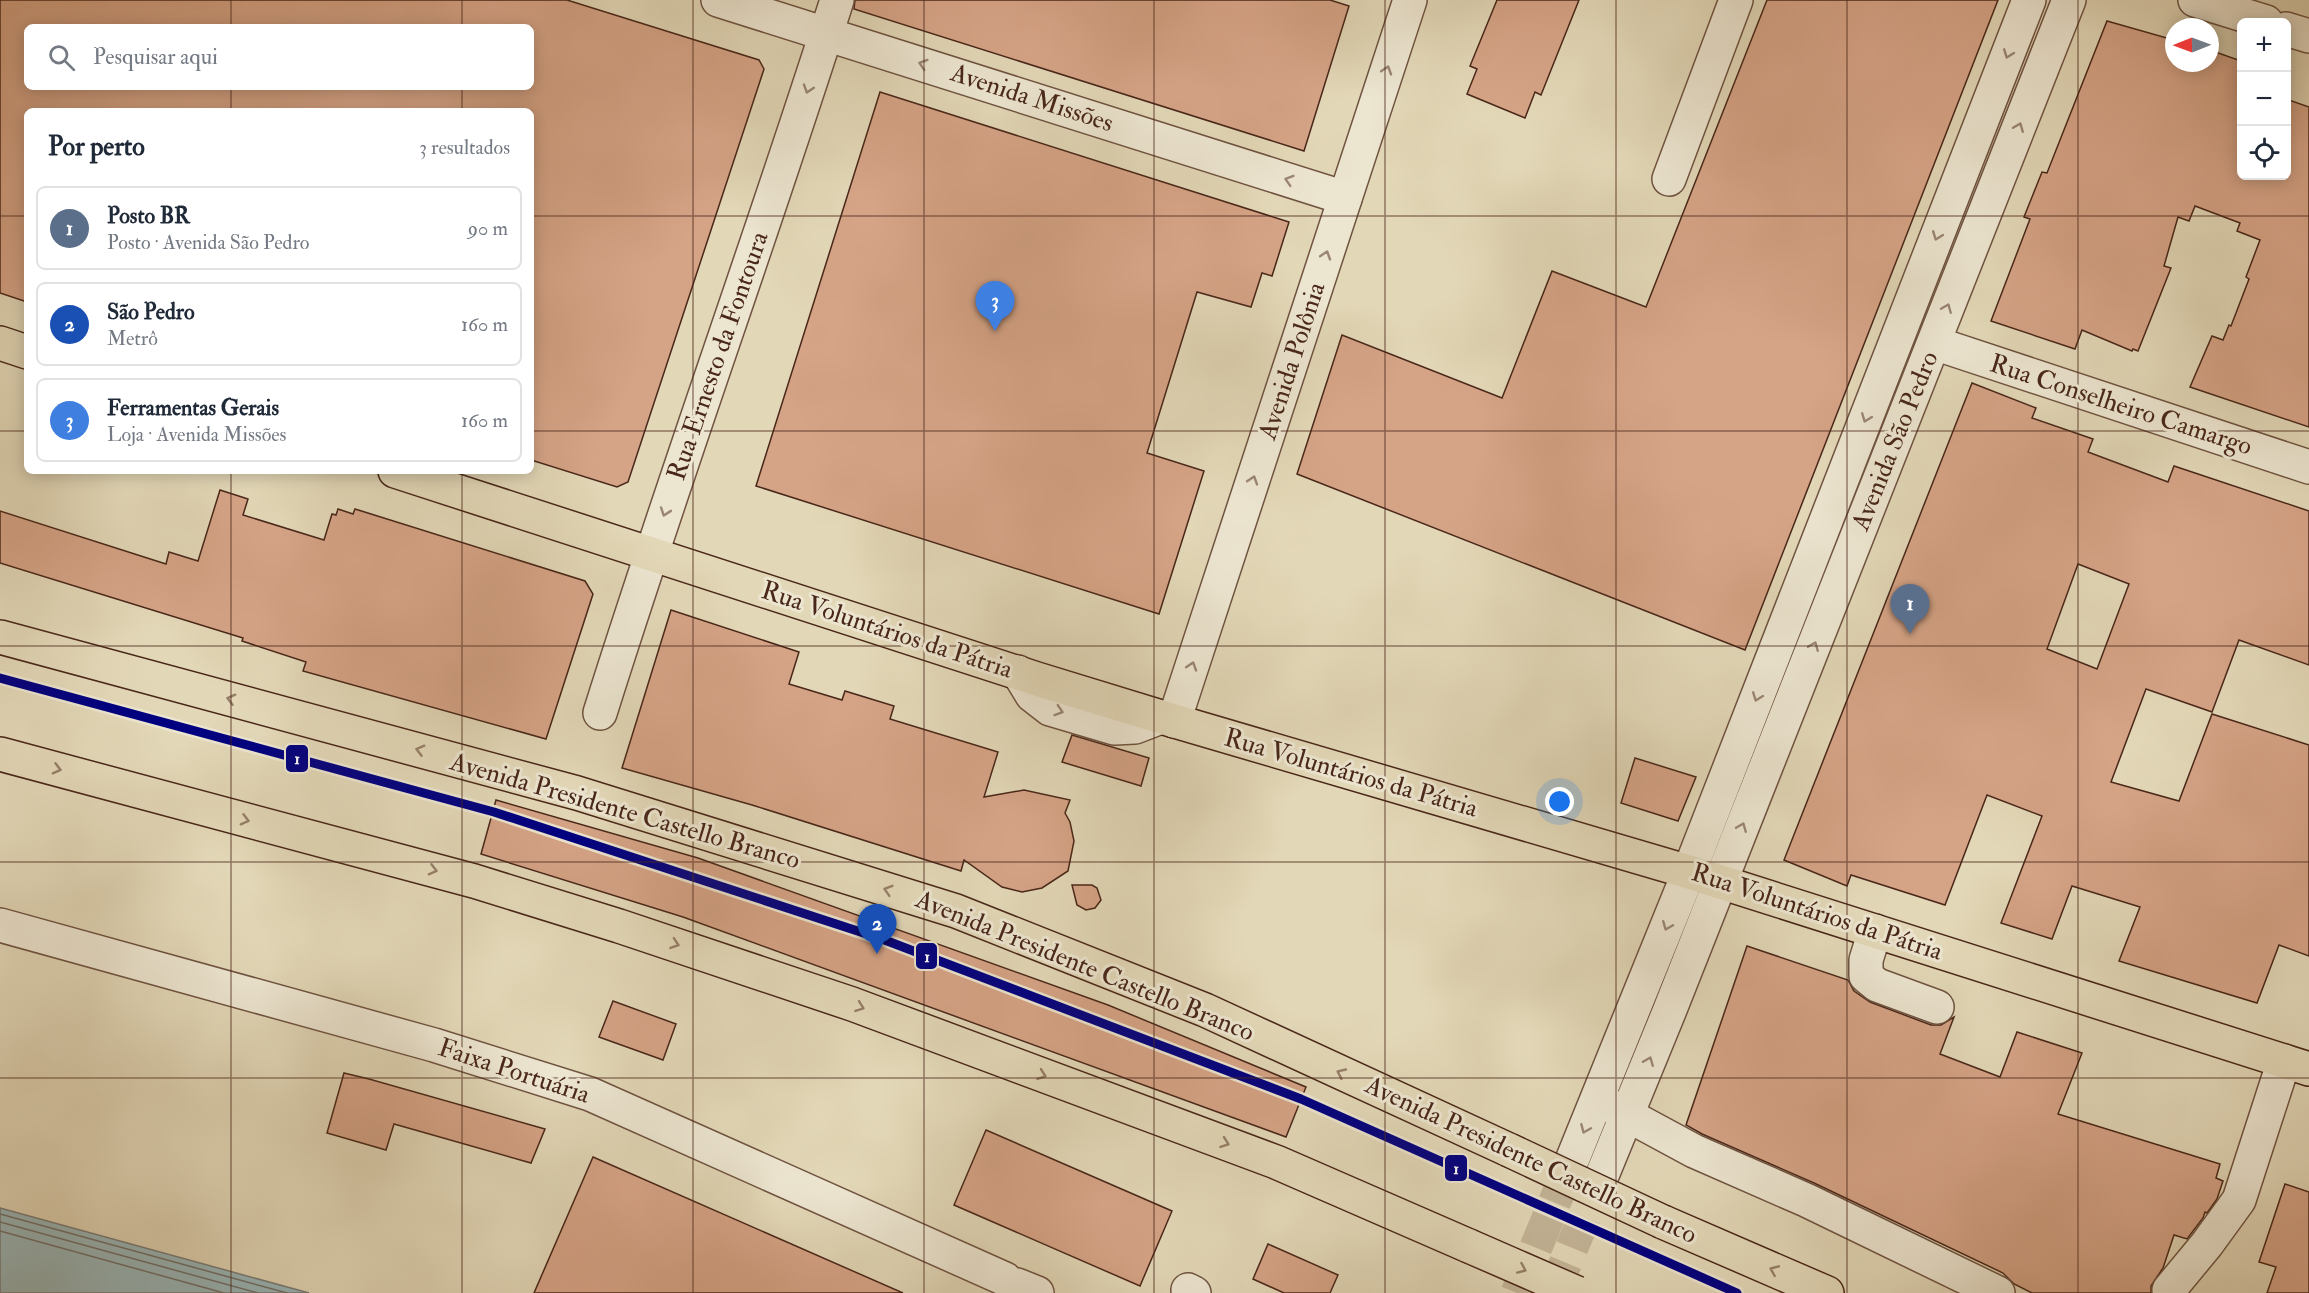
<!DOCTYPE html>
<html lang="pt">
<head>
<meta charset="utf-8">
<style>
  body { margin:0; font-family:"IM FELL Double Pica",serif; background:#f6f6f7; color:#1f2937 }
  .controls { position:absolute; right:18px; top:18px; display:grid; overflow:hidden; border-radius:9px; box-shadow:0 3px 15px #0003 }
  .controls button { width:54px; height:54px; display:grid; place-items:center; padding:0; border:0; border-bottom:2px solid #e0e1e3; background:#fff; color:#1f2937; font:30px sans-serif }
  .compass { position:absolute; left:2165px; top:18px; width:54px; height:54px; border-radius:50%; background:#fff; box-shadow:0 3px 15px #0003; rotate:269deg }
  .you { position:absolute; left:1560px; top:802px; width:21px; height:21px; margin:-15px; border:4px solid #fff; border-radius:50%; background:#1a73e8; box-shadow:0 0 0 9px #1a73e833 }
  .badge { display:grid; place-items:center; width:39px; height:39px; border-radius:50%; background:#1a73e8; color:#fff; font-size:20px; font-weight:700 }
  .pin { position:absolute; translate:-50% -50px; filter:drop-shadow(0 2px 3px #0008) }
  .pin::after { content:''; position:absolute; top:32px; width:21px; height:18px; background:inherit; clip-path:polygon(0 0,100% 0,50% 100%) }
  .list { margin:0; padding:0; list-style:none }
  h2 { display:flex; justify-content:space-between; align-items:center; height:78px; margin:0; padding:0 24px; font-size:26px }
  h2 small { font-size:20px; font-weight:400; color:#747a83 }
  .list li { display:grid; grid-template-columns:39px 1fr auto; gap:18px; align-items:center; box-sizing:border-box; height:84px; margin:0 12px 12px; padding:0 12px; border:2px solid #e0e1e3; border-radius:9px }
  .list b { display:block; font-size:22px; white-space:nowrap }
  .list p { margin:0; font-size:20px; white-space:nowrap; color:#747a83 }
  .list em { font-size:20px; font-style:normal; color:#747a83 }
  .icon { flex:none; width:33px; height:33px; fill:none; stroke:currentColor; stroke-width:2; stroke-linecap:round; stroke-linejoin:round }
  .map { position:relative; flex:none; width:2309px; height:1293px; overflow:hidden }
  .search { position:absolute; background:#fff; box-shadow:0 3px 15px #0003; left:24px; top:24px; width:510px; height:66px; display:flex; align-items:center; gap:15px; box-sizing:border-box; padding:0 21px; border-radius:9px; color:#747a83; font-size:22px }
  .panel { position:absolute; background:#fff; box-shadow:0 3px 15px #0003; left:24px; top:108px; width:510px; height:366px; border-radius:9px }
  .map>svg:first-child { display:block }
</style>
</head>
<body>
<div class="map">
<svg width="2309" height="1293" viewBox="0 0 2309 1293">
  <rect width="100%" height="100%" fill="#e2d7b7"/>
  <filter id="stains"><feTurbulence type="fractalNoise" baseFrequency=".00333" numOctaves="4"/><feColorMatrix values="0 0 0 0 .2 0 0 0 0 .09 0 0 0 0 .02 0 0 0 .5 -.17"/></filter>
  <radialGradient id="worn" r=".72"><stop offset=".6" stop-color="#630" stop-opacity="0"/><stop offset="1" stop-color="#630" stop-opacity=".3"/></radialGradient>
  <polygon fill="#99b7b9" stroke="#797d79" stroke-width="1.5" points="0,1208 309,1293 0,1293"/>
  <g fill="none" stroke-linecap="round" stroke-linejoin="round">
    <g stroke="#716f69" stroke-width="1.5">
      <polyline points="0,1214 287,1293"/>
      <polyline points="0,1222 258,1293"/>
      <polyline points="0,1231 224,1293"/>
    </g>
  </g>
  <g fill="#d5a386" stroke="#492719" stroke-width="1.5" fill-rule="evenodd">
    <path d="M0,0h567l192,60 5,9 -136,413 -11,5 -86,-27v-349h-504v191l-27,-9zM27,27h504v60h-504z"/>
    <polygon points="855,0 1330,0 1349,6 1304,151 854,9"/>
    <polygon points="1497,0 1579,0 1541,95 1535,92 1525,118 1467,94 1477,69 1470,66"/>
    <polygon points="1767,0 1998,0 1745,650 1297,474 1342,335 1502,398 1552,271 1646,307"/>
    <polygon points="2107,21 2174,40 2174,63 2210,63 2210,50 2241,61 2241,176 2286,176 2286,99 2309,107 2309,427 2190,387 2212,336 2223,340 2229,325 2231,326 2249,279 2246,277 2260,240 2237,231 2240,223 2195,206 2189,221 2178,217 2164,266 2171,268 2138,351 2133,349 2132,351 2082,330 2075,349 1991,321 2030,219 2024,217 2042,172 2047,173"/>
    <polygon points="880,92 1289,222 1272,276 1262,273 1251,307 1197,292 1147,453 1204,471 1159,614 756,486"/>
    <path d="M1972,383l64,25 -4,10 61,21 -5,13 80,30 6,-16 135,45v154l-70,-25 -27,72 -66,-23 -35,93 68,19 33,-87 97,31v211l-30,-11 -22,58 -138,-42 21,-54 -68,-21 -20,53 -51,-16 41,-107 -55,-21 -42,110 -94,-30 -4,11 -63,-26zM2078,564l51,20 -32,85 -50,-20z"/>
    <polygon points="220,490 248,499 243,515 324,540 332,514 336,515 338,509 353,514 355,509 585,581 593,594 546,739 303,671 306,662 242,641 243,638 0,563 0,511 166,564 169,552 198,561"/>
    <polygon points="671,610 799,652 789,684 842,700 845,691 894,706 890,719 998,752 984,797 1024,790 1070,800 1065,813 1070,822 1074,841 1068,871 1042,888 1022,892 1002,887 964,860 961,871 752,805 622,768"/>
    <polygon points="1072,735 1149,758 1141,786 1062,762"/>
    <polygon points="1635,758 1696,777 1678,821 1621,803"/>
    <polygon points="496,800 698,858 1108,1005 1306,1087 1286,1137 683,917 481,854"/>
    <polygon points="1072,885 1092,885 1097,888 1101,900 1095,908 1086,910 1077,905"/>
    <polygon points="1747,946 1848,980 1854,991 1870,1002 1931,1025 1941,1025 1954,1017 1940,1054 2000,1077 2017,1032 2082,1053 2058,1114 2220,1164 2216,1178 2223,1181 2217,1199 2207,1213 2205,1212 2203,1218 2187,1239 2174,1235 2163,1268 2151,1286 2151,1293 2032,1293 2014,1284 2003,1273 1814,1183 1702,1134 1686,1125"/>
    <polygon points="613,1001 676,1024 663,1060 599,1037"/>
    <polygon points="344,1073 369,1079 545,1129 531,1163 394,1124 386,1150 327,1133"/>
    <polygon points="986,1130 1172,1211 1140,1286 954,1205"/>
    <polygon points="593,1157 903,1293 534,1293"/>
    <polygon points="2285,1184 2309,1192 2309,1293 2267,1293 2276,1267 2259,1262"/>
    <polygon points="1268,1244 1338,1275 1330,1293 1284,1293 1253,1279"/>
  </g>
  <g fill="none" stroke-linecap="round" stroke-linejoin="round">
    <g stroke="#c3b497" stroke-width="33" stroke-dasharray="33 16" stroke-linecap="butt">
      <polyline points="1517,1293 1573,1158"/>
      <polyline points="1553,1293 1603,1173"/>
    </g>
    <g stroke="#6f5340" stroke-width="36">
      <g id="minor">
        <polyline points="718,0 1345,198"/>
        <polyline points="2195,0 2266,22"/>
        <polyline points="2286,29 2309,36"/>
        <polyline points="1669,179 1736,0"/>
        <polyline points="1934,343 2309,467"/>
        <polyline points="1018,672 1032,695 1050,709 1114,728 1135,727 1161,717"/>
        <path d="M600,713c75,-239 161,-474 237,-713"/>
        <polyline points="1174,721 1410,0"/>
        <polyline points="0,925 434,1045 590,1094 1005,1279"/>
        <polyline points="1875,931 1866,960 1866,976 1877,985 1937,1007"/>
        <polyline points="1607,1104 1694,1151 1806,1200 1998,1293"/>
        <polyline points="1573,1158 1689,872 2029,0"/>
        <polyline points="1603,1173 1669,1012 2069,0"/>
        <polyline points="1017,1285 1037,1293"/>
        <polyline points="1188,1290 1194,1293"/>
        <polyline points="2169,1290 2207,1244 2239,1200 2284,1061"/>
      </g>
    </g>
    <g stroke="#492719" stroke-width="36">
      <g id="major">
        <polyline points="0,343 27,352"/>
        <polyline points="395,471 1037,679 1161,717 1689,872 2309,1069"/>
        <polyline points="0,637 577,793 956,911 1205,1010 1509,1150"/>
        <polyline points="0,754 474,881 619,926 852,1004 1276,1162 1469,1246"/>
        <polyline points="1663,1222 1827,1293"/>
      </g>
    </g>
    <use href="#minor" stroke="#ece5d0" stroke-width="33"/>
    <use href="#major" stroke="#e2d7b7" stroke-width="33"/>
    <g stroke="#492719" stroke-width="36" stroke-linecap="butt">
      <g id="major-bridge">
        <polyline points="1509,1150 1663,1222"/>
        <polyline points="1469,1246 1577,1293"/>
      </g>
    </g>
    <use href="#major-bridge" stroke="#e2d7b7" stroke-width="33"/>
    <g stroke="#ece5d0" stroke-width="14">
      <polyline id="metro-1" points="0,678 494,812 882,939 1301,1099 1737,1293"/>
    </g>
    <use href="#metro-1" stroke="#000080" stroke-width="9"/>
  </g>
  <defs><path id="oneway-chevron" d="M-2-3.5L2.5 0L-2 3.5" fill="none" stroke-width="1.6" stroke-linecap="round" stroke-linejoin="round" transform="scale(1.5)"/></defs>
  <g stroke="#9a8674">
    <use href="#oneway-chevron" transform="translate(2008 54) rotate(111)"/>
    <use href="#oneway-chevron" transform="translate(923 64) rotate(-162)"/>
    <use href="#oneway-chevron" transform="translate(1387 70) rotate(-72)"/>
    <use href="#oneway-chevron" transform="translate(808 89) rotate(108)"/>
    <use href="#oneway-chevron" transform="translate(2019 127) rotate(-68)"/>
    <use href="#oneway-chevron" transform="translate(1289 180) rotate(-162)"/>
    <use href="#oneway-chevron" transform="translate(1937 236) rotate(111)"/>
    <use href="#oneway-chevron" transform="translate(1326 255) rotate(-72)"/>
    <use href="#oneway-chevron" transform="translate(1947 308) rotate(-68)"/>
    <use href="#oneway-chevron" transform="translate(1866 418) rotate(111)"/>
    <use href="#oneway-chevron" transform="translate(1253 480) rotate(-72)"/>
    <use href="#oneway-chevron" transform="translate(665 512) rotate(109)"/>
    <use href="#oneway-chevron" transform="translate(1814 646) rotate(-68)"/>
    <use href="#oneway-chevron" transform="translate(1192 666) rotate(-72)"/>
    <use href="#oneway-chevron" transform="translate(1757 697) rotate(111)"/>
    <use href="#oneway-chevron" transform="translate(1059 711) rotate(18)"/>
    <use href="#oneway-chevron" transform="translate(1742 827) rotate(-68)"/>
    <use href="#oneway-chevron" transform="translate(1667 926) rotate(112)"/>
    <use href="#oneway-chevron" transform="translate(1649 1061) rotate(-68)"/>
    <use href="#oneway-chevron" transform="translate(1585 1129) rotate(113)"/>
  </g>
  <g stroke="#967f68">
    <use href="#oneway-chevron" transform="translate(231 699) rotate(-165)"/>
    <use href="#oneway-chevron" transform="translate(420 750) rotate(-165)"/>
    <use href="#oneway-chevron" transform="translate(57 769) rotate(15)"/>
    <use href="#oneway-chevron" transform="translate(245 820) rotate(15)"/>
    <use href="#oneway-chevron" transform="translate(433 870) rotate(15)"/>
    <use href="#oneway-chevron" transform="translate(888 890) rotate(-163)"/>
    <use href="#oneway-chevron" transform="translate(675 944) rotate(19)"/>
    <use href="#oneway-chevron" transform="translate(860 1007) rotate(20)"/>
    <use href="#oneway-chevron" transform="translate(1341 1073) rotate(-155)"/>
    <use href="#oneway-chevron" transform="translate(1042 1075) rotate(20)"/>
    <use href="#oneway-chevron" transform="translate(1225 1143) rotate(20)"/>
    <use href="#oneway-chevron" transform="translate(1522 1269) rotate(24)"/>
    <use href="#oneway-chevron" transform="translate(1774 1270) rotate(-157)"/>
  </g>
  <path fill="none" stroke="#492719" stroke-width="1.5" stroke-opacity="0.55" d="M231,0v27M462,0v27M693,0v1293M924,0v1293M1154,0v1293M1385,0v1293M1616,0v1293M1847,0v1293M2078,0v1293M231,87v24M462,87v24M0,216h27M531,216h1778M0,431h27M531,431h1778M231,471v822M462,471v822M0,646h2309M0,862h2309M0,1078h2309"/>
  <g text-anchor="middle" dominant-baseline="central" stroke-width="6" stroke-linejoin="round" paint-order="stroke">
    <g font-size="26" fill="#492719" stroke="#ece5d0">
      <text transform="translate(1032 98) rotate(18)">Avenida Missões</text>
      <text transform="translate(718 356) rotate(-71)">Rua Ernesto da Fontoura</text>
      <text transform="translate(1292 361) rotate(-72)">Avenida Polônia</text>
      <text transform="translate(2121 405) rotate(18)">Rua Conselheiro Camargo</text>
      <text transform="translate(1895 441) rotate(-68)">Avenida São Pedro</text>
      <text transform="translate(887 630) rotate(18)">Rua Voluntários da Pátria</text>
      <text transform="translate(1351 773) rotate(16)">Rua Voluntários da Pátria</text>
      <text transform="translate(625 811) rotate(16)">Avenida Presidente Castello Branco</text>
      <text transform="translate(1817 912) rotate(18)">Rua Voluntários da Pátria</text>
      <text transform="translate(1085 966) rotate(22)">Avenida Presidente Castello Branco</text>
      <text transform="translate(514 1071) rotate(18)">Faixa Portuária</text>
      <text transform="translate(1531 1160) rotate(25)">Avenida Presidente Castello Branco</text>
    </g>
  </g>
  <g stroke="#ece5d0" stroke-width="2">
    <rect x="285" y="744" width="24" height="29" rx="6" fill="#000080"/>
    <rect x="915" y="942" width="23" height="28" rx="6" fill="#000080"/>
    <rect x="1444" y="1154" width="24" height="28" rx="6" fill="#000080"/>
  </g>
  <g font-size="16" text-anchor="middle" font-weight="bold" fill="#fff">
    <text x="297" y="764">1</text>
    <text x="927" y="962">1</text>
    <text x="1456" y="1174">1</text>
  </g>
  <rect width="100%" height="100%" filter="url(#stains)"/>
  <rect width="100%" height="100%" fill="url(#worn)"/>
</svg>
<div class="controls">
<button>+</button>
<button>−</button>
<button><svg class="icon" aria-label="locate" viewBox="0 0 24 24"><circle cx="12" cy="12" r="6"/><path d="M12 2v4M12 18v4M2 12h4M18 12h4"/></svg></button>
</div>
<svg class="compass" viewBox="-18 -18 36 36"><path d="M0-13l5 13h-10z" fill="#e53935"/><path d="M0 13l5-13h-10z" fill="#747a83"/></svg>
<div class="you"></div>
<div class="pin badge" style="left:1910px;top:634px;background:#5c6f8a">1</div>
<div class="pin badge" style="left:877px;top:954px;background:#1a4fb4">2</div>
<div class="pin badge" style="left:995px;top:331px;background:#3f7fe0">3</div>
<div class="search"><svg class="icon" aria-label="search" viewBox="0 0 24 24"><circle cx="10" cy="10" r="6"/><path d="M15 15l6 6"/></svg>Pesquisar aqui</div>
<section class="panel">
<h2>Por perto<small>3 resultados</small></h2>
<ul class="list">
<li><span class="badge" style="background:#5c6f8a">1</span><div><b>Posto BR</b><p>Posto · Avenida São Pedro</p></div><em>90 m</em></li>
<li><span class="badge" style="background:#1a4fb4">2</span><div><b>São Pedro</b><p>Metrô</p></div><em>160 m</em></li>
<li><span class="badge" style="background:#3f7fe0">3</span><div><b>Ferramentas Gerais</b><p>Loja · Avenida Missões</p></div><em>160 m</em></li>
</ul>
</section>
</div>
</body>
</html>
